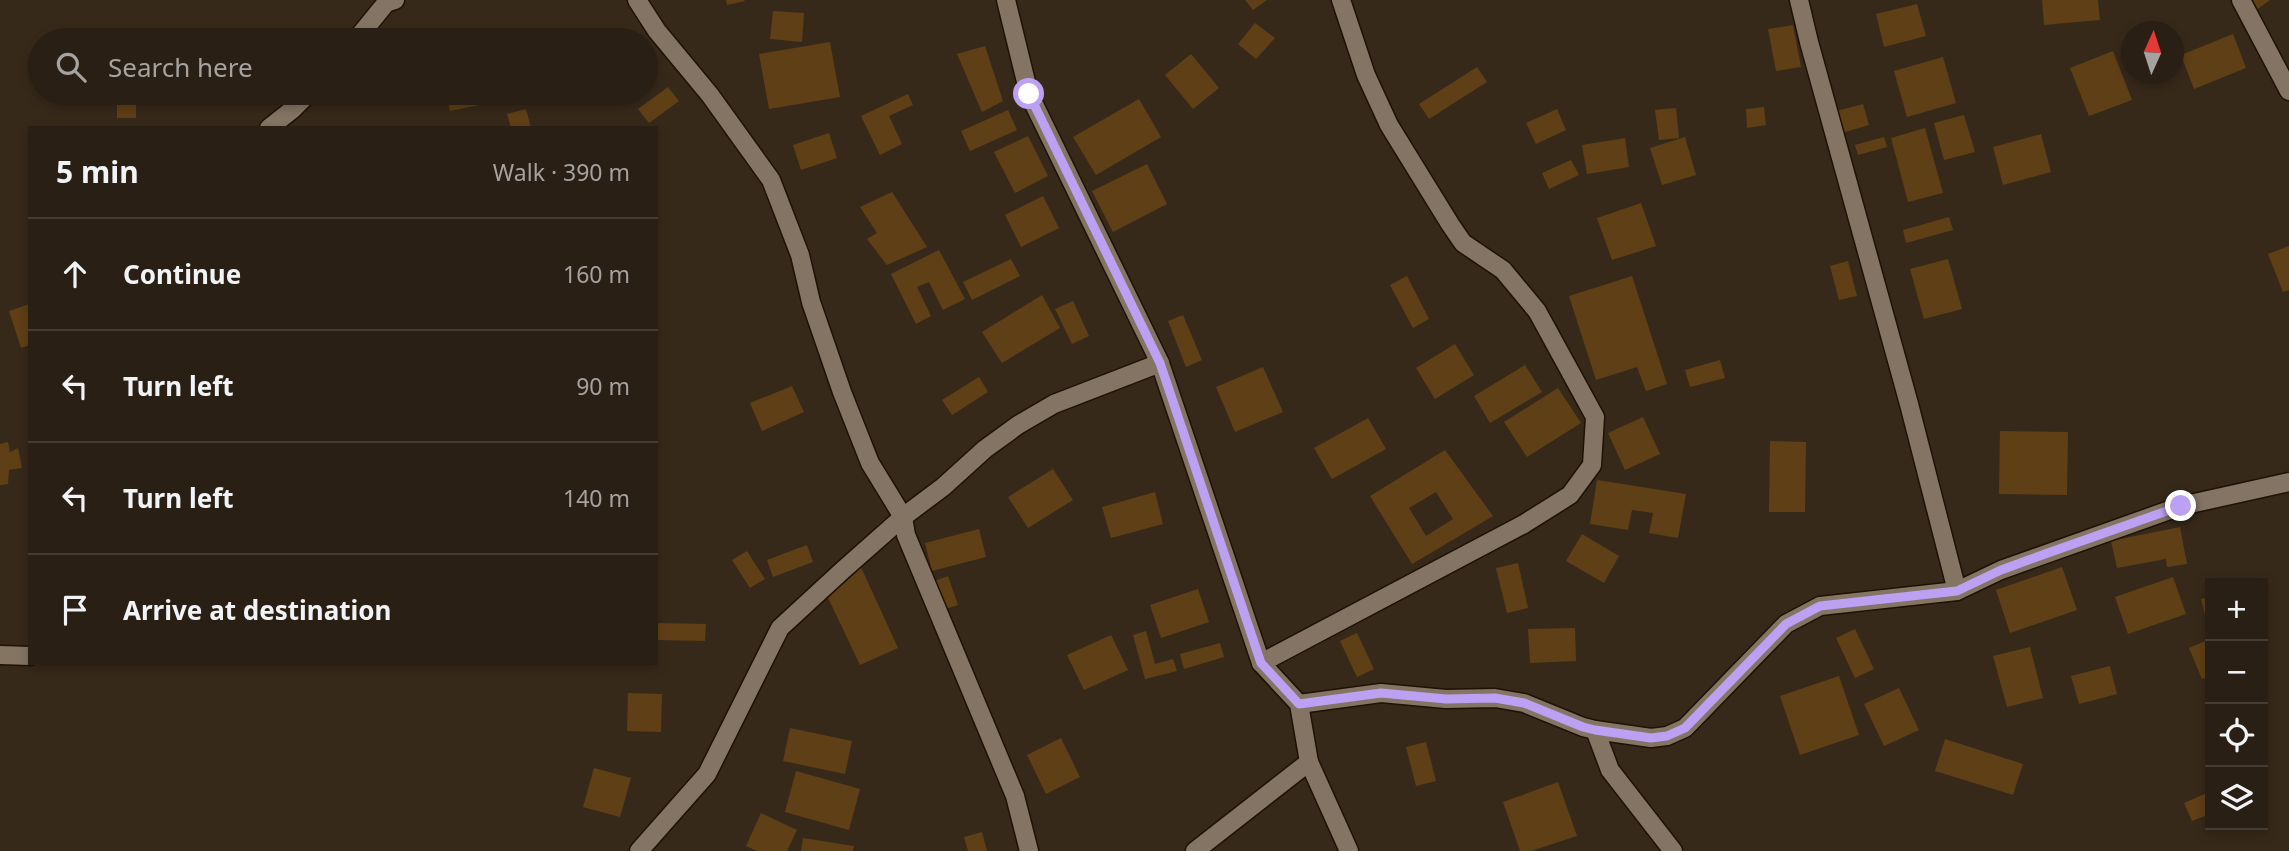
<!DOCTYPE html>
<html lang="en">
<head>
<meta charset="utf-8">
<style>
  body { margin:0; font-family:"Noto Sans",sans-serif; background:#352c22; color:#f1f3f6 }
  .controls { position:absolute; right:21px; bottom:21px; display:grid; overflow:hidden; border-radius:0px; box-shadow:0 4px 10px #0003 }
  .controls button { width:63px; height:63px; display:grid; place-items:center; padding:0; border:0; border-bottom:2px solid #453d34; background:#291f14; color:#f1f3f6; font:35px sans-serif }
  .compass { position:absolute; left:2121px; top:21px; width:63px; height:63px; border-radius:50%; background:#291f14; box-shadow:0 4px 10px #0003; rotate:3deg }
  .stop { position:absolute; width:21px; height:21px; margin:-16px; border:5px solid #bca0f2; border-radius:50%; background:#fff }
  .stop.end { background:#bca0f2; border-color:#fff; box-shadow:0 2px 7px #0008 }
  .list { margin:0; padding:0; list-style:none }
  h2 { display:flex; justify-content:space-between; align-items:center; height:91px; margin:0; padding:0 28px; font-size:30px }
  h2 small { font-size:23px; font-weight:400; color:#a5a2a0 }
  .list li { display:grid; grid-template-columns:46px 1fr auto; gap:21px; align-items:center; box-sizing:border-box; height:112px; padding:0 28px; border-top:2px solid #453d34 }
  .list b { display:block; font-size:26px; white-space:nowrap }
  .list em { font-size:23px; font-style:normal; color:#a5a2a0 }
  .icon { flex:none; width:38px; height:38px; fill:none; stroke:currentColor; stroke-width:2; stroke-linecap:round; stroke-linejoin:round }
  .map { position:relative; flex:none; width:2289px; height:851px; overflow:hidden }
  .search { position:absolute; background:#291f14; box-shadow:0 4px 10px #0003; left:28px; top:28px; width:630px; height:77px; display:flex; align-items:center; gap:18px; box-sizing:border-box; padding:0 24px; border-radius:38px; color:#a5a2a0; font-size:26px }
  .panel { position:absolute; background:#291f14; box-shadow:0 4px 10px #0003; left:28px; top:126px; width:630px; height:539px; border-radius:0px }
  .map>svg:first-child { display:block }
</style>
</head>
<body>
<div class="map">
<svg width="2289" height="851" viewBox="0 0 2289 851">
  <rect width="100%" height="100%" fill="#37291a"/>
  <g fill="#5f3f16" fill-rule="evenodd">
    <polygon points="726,0 744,0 745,1 727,5"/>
    <polygon points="1245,0 1267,0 1253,10"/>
    <polygon points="2042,0 2098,0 2100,20 2044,25"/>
    <polygon points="2248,0 2270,0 2256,10"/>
    <polygon points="1917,4 1926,36 1884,47 1876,14"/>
    <polygon points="773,11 804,13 802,42 770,39"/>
    <polygon points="1255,23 1275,38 1256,59 1238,44"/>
    <polygon points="1793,25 1801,67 1776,71 1768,29"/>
    <polygon points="2233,34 2246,68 2194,89 2181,55"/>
    <polygon points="830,42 840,97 769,109 759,54"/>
    <polygon points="985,46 1003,101 982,112 957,54"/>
    <polygon points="2113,51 2132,100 2089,116 2070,68"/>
    <polygon points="1191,54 1219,88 1193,109 1165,75"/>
    <polygon points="1943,57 1956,103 1907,117 1894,71"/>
    <polygon points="1477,67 1487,82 1429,119 1419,104"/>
    <polygon points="668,87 679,101 649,123 638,109"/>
    <rect x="117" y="93" width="19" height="25"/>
    <polygon points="446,93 482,93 484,104 450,111"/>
    <polygon points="492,93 514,93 494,99"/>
    <polygon points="908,94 913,105 889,116 902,144 880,155 861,116"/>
    <polygon points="1139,99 1161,137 1096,175 1073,137"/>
    <polygon points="1863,104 1869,125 1842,133 1837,111"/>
    <polygon points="1764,107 1766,125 1747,128 1746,109"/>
    <polygon points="1676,108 1679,138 1659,140 1655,110"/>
    <polygon points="526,109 531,128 511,128 507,114"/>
    <polygon points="1557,109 1566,130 1536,144 1526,123"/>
    <polygon points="1008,110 1017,130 970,151 961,131"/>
    <polygon points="1964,115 1975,152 1944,160 1934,123"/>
    <polygon points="1925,128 1943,193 1908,202 1891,138"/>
    <polygon points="829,133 837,158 801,170 793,145"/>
    <polygon points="2041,134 2051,172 2003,185 1993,147"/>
    <polygon points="1028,136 1048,176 1015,193 994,152"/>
    <polygon points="1685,137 1696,175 1662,185 1650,148"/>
    <polygon points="1884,137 1887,147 1858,155 1855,145"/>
    <polygon points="1625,138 1629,167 1587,174 1582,145"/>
    <polygon points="1571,160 1579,175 1549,189 1542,173"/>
    <polygon points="1147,164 1167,204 1113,232 1092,191"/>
    <polygon points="892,192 927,247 887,265 867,239 877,233 860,207"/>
    <polygon points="1043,196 1059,228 1021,247 1005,215"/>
    <polygon points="1641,203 1656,246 1612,260 1597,218"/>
    <polygon points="1949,217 1953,230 1906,243 1903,230"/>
    <polygon points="2289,246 2289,290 2283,292 2268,254"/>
    <polygon points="939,250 965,299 943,310 929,282 917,287 931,316 916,324 891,274"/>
    <polygon points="1011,259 1020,276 972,300 963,282"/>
    <polygon points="1948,259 1962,309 1924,319 1910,269"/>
    <polygon points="1848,261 1857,296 1839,300 1830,266"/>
    <polygon points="1407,276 1429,319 1413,328 1390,285"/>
    <polygon points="1632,276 1667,384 1646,391 1637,367 1596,380 1569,296"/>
    <polygon points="1042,295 1060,328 1002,363 982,332"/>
    <polygon points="1073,301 1089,336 1072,344 1055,309"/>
    <polygon points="30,304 30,345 21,348 9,311"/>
    <polygon points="1183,315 1202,360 1186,367 1168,321"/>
    <polygon points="1455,344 1474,375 1435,399 1416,368"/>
    <polygon points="1720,360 1725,378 1690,387 1685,370"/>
    <polygon points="1525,365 1542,392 1490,423 1474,396"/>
    <polygon points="1263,367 1283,412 1235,432 1216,387"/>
    <polygon points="979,377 988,392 952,415 942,400"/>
    <polygon points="792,386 804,412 762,431 750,403"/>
    <polygon points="1558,388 1581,423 1527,457 1504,422"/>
    <polygon points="1643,417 1660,454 1625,470 1608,433"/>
    <polygon points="1368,418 1386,449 1332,479 1314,448"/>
    <polygon points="2000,431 2068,432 2067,495 1999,494"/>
    <polygon points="1770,441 1806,442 1805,512 1769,512"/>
    <polygon points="8,442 10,452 18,448 22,468 9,470 8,484 0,485 0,444"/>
    <path d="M1445,450l48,66 -81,48 -42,-68zM1436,492l17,27 -27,17 -17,-28z"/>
    <polygon points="1053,469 1073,500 1028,528 1008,497"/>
    <polygon points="1597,480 1686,494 1678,538 1649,533 1653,513 1632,510 1628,530 1590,524"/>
    <polygon points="1155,492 1163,524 1111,538 1102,507"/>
    <polygon points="2180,527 2187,564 2167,567 2166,559 2117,568 2111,541"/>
    <polygon points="979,529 986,557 932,571 925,543"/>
    <polygon points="1582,534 1619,556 1604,583 1566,561"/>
    <polygon points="807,545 813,562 773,577 767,560"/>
    <polygon points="747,551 765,579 750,588 732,560"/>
    <polygon points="1518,563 1528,608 1507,613 1496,568"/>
    <polygon points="860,565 898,648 860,665 821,583"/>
    <polygon points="2062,567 2077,610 2010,633 1996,590"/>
    <polygon points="948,576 958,605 939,611 929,583"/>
    <polygon points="2173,577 2186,614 2128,634 2115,597"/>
    <polygon points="1198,589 1209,622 1161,638 1150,605"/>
    <polygon points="2210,597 2210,630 2209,630 2201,599"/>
    <polygon points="656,623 706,624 705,641 656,640"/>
    <polygon points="1575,628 1576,661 1530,663 1528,629"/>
    <polygon points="1855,629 1874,669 1855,678 1836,638"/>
    <polygon points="1146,631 1155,664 1173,659 1177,671 1145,679 1133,635"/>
    <polygon points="1357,633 1374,669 1357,677 1340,641"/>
    <polygon points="1111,635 1128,670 1084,690 1067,655"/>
    <polygon points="2208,640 2210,645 2210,676 2202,679 2189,648"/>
    <polygon points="1220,643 1224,657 1184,669 1180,654"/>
    <polygon points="2030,647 2043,698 2007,707 1993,656"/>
    <polygon points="2110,666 2117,694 2079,704 2071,676"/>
    <polygon points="1839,676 1859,735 1800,755 1780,696"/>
    <polygon points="1899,688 1919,730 1884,746 1864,704"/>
    <polygon points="628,693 662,694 661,732 627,731"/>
    <polygon points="790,728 852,741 845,774 783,761"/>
    <polygon points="1061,738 1080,777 1046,794 1027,755"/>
    <polygon points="1945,739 2023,764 2013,795 1935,771"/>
    <polygon points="1426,742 1436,781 1416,786 1406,747"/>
    <polygon points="594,768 631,778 620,817 583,807"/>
    <polygon points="796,771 860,789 849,830 785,812"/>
    <polygon points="1558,782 1577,836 1531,851 1520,851 1503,802"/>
    <polygon points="2207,793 2210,801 2210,814 2192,821 2184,803"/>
    <polygon points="761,813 797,830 787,851 757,851 746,846"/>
    <polygon points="982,832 987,851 968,851 964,837"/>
    <polygon points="803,838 854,846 853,851 801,851"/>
  </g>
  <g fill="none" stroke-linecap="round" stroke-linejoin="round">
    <g stroke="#1e1204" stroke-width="21">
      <g id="street">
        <polyline points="637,0 657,31 710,95 771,180 800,255 811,302 842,392 870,463 903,517 906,535 1015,796 1029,851"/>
        <polyline points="1006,0 1029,94 1160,363 1261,663 1299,704 1309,762 1349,851"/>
        <polyline points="1799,0 1809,42 1909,404 1957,591"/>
        <polyline points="2241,0 2289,91"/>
        <polyline points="356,40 386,3 395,0"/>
        <polyline points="269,128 293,109 309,93"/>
        <polyline points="0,655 30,656"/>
        <polyline points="1261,663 1524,524 1570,495 1592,465 1595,417 1537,311 1503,270 1463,243 1450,224 1389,125 1366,75 1341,0"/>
        <polyline points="1299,704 1381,693 1446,699 1495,698 1524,703 1583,727 1595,730 1651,738 1667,736 1685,728 1786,624 1820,606 1957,591 2001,570 2181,506 2289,482"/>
        <polyline points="1595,730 1610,770 1673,851"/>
        <polyline points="639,851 707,774 780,628 843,570 903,517 943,487 985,449 1018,425 1054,404 1160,363"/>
        <polyline points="1195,851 1309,762"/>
      </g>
    </g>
    <use href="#street" stroke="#847463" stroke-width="18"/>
  </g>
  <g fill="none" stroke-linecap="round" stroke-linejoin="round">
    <polyline stroke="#bca0f2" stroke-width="9" points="1029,94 1160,363 1261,663 1299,704 1381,693 1446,699 1495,698 1524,703 1583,727 1595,730 1651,738 1667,736 1685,728 1786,624 1820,606 1957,591 2001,570 2045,554 2181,506"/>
  </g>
</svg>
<div class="controls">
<button>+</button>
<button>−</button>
<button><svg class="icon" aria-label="locate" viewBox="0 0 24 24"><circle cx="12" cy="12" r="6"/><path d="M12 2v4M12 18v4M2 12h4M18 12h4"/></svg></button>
<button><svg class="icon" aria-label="layers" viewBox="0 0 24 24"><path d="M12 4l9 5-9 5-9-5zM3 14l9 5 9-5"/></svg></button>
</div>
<svg class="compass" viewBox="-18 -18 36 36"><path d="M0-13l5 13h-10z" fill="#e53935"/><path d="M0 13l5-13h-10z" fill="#a5a2a0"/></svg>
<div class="stop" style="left:1029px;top:94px"></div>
<div class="stop end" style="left:2181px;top:506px"></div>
<div class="search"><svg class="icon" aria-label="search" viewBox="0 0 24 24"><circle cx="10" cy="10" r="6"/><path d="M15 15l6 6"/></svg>Search here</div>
<section class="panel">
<h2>5 min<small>Walk · 390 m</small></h2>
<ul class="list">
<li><svg class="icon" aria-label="ahead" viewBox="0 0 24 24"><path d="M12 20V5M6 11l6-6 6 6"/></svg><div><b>Continue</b></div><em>160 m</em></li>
<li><svg class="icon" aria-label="left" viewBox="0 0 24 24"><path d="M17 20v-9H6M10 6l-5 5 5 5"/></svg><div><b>Turn left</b></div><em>90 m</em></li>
<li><svg class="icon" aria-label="left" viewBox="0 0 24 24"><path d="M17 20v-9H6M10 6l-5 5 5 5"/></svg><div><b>Turn left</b></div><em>140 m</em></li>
<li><svg class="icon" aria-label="arrive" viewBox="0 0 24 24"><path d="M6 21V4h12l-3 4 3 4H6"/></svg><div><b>Arrive at destination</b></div></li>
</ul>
</section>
</div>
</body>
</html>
